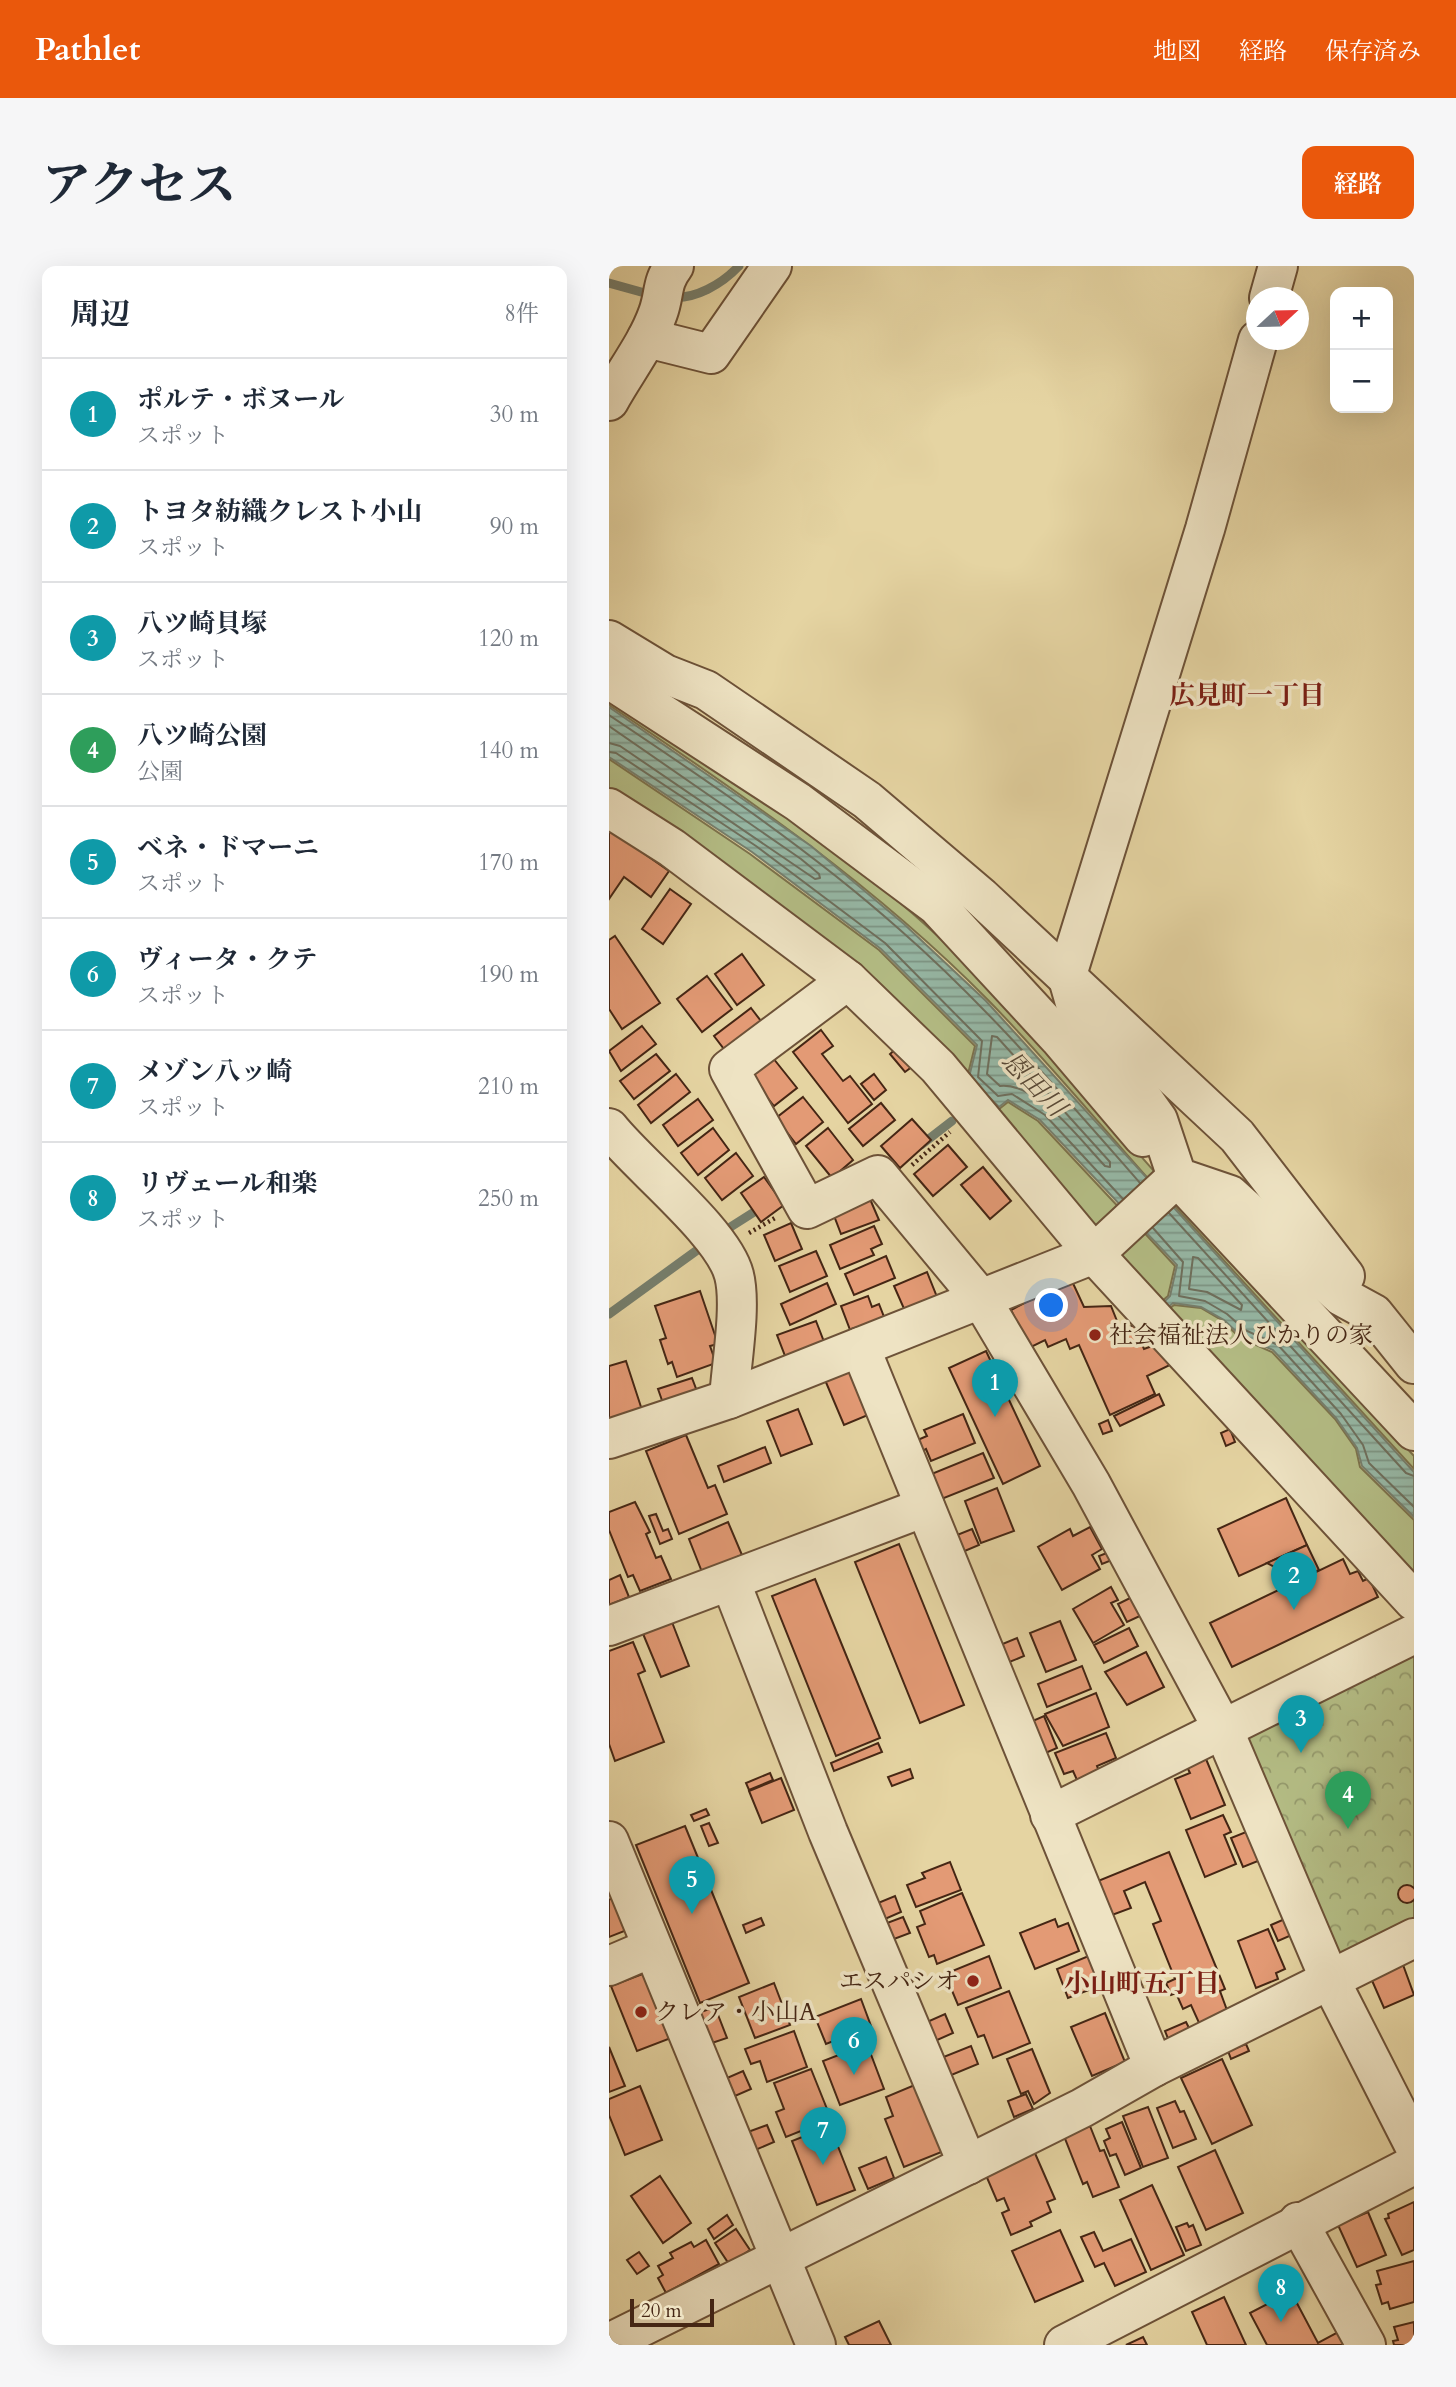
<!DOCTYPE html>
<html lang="ja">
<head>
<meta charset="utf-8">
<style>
  body { margin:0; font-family:Cardo,"Noto Serif JP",serif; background:#f6f6f7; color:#1f2937 }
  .controls { position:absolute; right:21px; top:21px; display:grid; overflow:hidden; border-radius:14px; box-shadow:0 7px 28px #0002 }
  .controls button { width:63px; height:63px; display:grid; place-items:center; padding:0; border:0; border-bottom:2px solid #e0e1e3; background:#fff; color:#1f2937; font:35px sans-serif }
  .compass { position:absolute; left:637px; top:21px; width:63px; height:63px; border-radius:50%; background:#fff; box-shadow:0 7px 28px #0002; rotate:68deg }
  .scale { position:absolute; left:21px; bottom:18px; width:84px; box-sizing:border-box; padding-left:7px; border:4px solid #452614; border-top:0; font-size:19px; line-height:24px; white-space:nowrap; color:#452614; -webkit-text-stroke:5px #eee3c3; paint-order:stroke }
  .you { position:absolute; left:443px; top:1040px; width:24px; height:24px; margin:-18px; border:5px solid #fff; border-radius:50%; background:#1a73e8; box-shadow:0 0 0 10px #1a73e833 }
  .badge { display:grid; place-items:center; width:46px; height:46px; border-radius:50%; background:#ea580c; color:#fff; font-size:23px; font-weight:700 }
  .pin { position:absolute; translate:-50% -58px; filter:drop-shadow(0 2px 4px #0008) }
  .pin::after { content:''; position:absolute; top:37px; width:24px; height:21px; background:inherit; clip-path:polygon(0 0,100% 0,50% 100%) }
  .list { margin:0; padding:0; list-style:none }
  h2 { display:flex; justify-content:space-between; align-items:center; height:91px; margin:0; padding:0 28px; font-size:30px }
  h2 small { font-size:23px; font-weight:400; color:#747a83 }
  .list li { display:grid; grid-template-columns:46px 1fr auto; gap:21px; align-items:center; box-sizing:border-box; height:112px; padding:0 28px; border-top:2px solid #e0e1e3 }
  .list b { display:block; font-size:26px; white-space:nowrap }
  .list p { margin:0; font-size:23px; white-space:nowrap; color:#747a83 }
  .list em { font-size:23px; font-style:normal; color:#747a83 }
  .map { position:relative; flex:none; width:805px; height:2079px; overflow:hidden; border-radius:14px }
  header { display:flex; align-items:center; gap:42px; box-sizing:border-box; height:98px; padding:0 35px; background:#ea580c; color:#fff }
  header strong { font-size:33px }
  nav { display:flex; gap:38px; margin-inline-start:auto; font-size:24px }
  .intro { display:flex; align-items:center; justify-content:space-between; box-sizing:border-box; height:168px; padding:0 42px }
  h1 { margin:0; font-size:49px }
  .button { padding:18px 32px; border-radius:14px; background:#ea580c; color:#fff; font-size:24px; font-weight:700 }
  main { display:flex; gap:42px; padding:0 42px }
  aside { flex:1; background:#fff; border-radius:14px; box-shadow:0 7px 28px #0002 }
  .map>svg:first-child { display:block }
</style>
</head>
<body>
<header>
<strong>Pathlet</strong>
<nav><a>地図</a><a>経路</a><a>保存済み</a></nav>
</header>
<div class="intro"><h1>アクセス</h1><a class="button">経路</a></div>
<main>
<aside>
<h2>周辺<small>8件</small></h2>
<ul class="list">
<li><span class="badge" style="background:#0f9aa8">1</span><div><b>ポルテ・ボヌール</b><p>スポット</p></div><em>30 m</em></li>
<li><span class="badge" style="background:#0f9aa8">2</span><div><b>トヨタ紡織クレスト小山</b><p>スポット</p></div><em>90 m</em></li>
<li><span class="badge" style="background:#0f9aa8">3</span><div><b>八ツ崎貝塚</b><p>スポット</p></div><em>120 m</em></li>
<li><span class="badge" style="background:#2e9e5b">4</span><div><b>八ツ崎公園</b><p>公園</p></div><em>140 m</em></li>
<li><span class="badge" style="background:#0f9aa8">5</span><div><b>ベネ・ドマーニ</b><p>スポット</p></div><em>170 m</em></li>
<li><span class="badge" style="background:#0f9aa8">6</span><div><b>ヴィータ・クテ</b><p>スポット</p></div><em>190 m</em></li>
<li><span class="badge" style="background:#0f9aa8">7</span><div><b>メゾン八ッ崎</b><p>スポット</p></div><em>210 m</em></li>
<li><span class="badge" style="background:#0f9aa8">8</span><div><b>リヴェール和楽</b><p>スポット</p></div><em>250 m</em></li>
</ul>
</aside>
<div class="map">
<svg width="805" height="2079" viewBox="0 0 805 2079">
  <defs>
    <pattern id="forest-crowns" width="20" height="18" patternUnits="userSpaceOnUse" patternTransform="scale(1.75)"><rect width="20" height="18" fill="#b4bd85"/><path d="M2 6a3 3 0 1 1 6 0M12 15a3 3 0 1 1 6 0" fill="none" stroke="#94996c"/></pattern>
    <pattern id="water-rules" width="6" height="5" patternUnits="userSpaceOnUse" patternTransform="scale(1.75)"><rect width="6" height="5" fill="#96b8a6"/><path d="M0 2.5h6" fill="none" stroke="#7c9586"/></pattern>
  </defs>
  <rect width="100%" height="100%" fill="#e5d4a2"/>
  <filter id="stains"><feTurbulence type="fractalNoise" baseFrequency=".00286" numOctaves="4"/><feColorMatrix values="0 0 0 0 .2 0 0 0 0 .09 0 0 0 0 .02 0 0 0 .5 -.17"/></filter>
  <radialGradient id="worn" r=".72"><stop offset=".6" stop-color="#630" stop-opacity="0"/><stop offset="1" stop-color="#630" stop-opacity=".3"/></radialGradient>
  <g fill="#b4bd85" stroke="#7c724c" stroke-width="2">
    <path d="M0,426c103,71 208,139 303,221 91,79 169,176 249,266l-7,6c-55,-61 -108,-126 -166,-185 -113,-115 -246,-206 -379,-295z"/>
    <polygon points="0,493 141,588 270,684 366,780 358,812 389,844 399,836 429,855 516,948 486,975 409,882 0,535"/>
    <polygon points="565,927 805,1190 805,1203 559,933"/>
    <polygon points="530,961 566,1000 559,1030 547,1040 501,988"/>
    <polygon points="565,1039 592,1042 614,1055 631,1072 663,1086 726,1153 747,1183 751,1201 805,1254 805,1320 554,1048"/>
  </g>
  <polygon fill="url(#forest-crowns)" stroke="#7c724c" stroke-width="2" points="805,1386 805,1656 728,1696 632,1469"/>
  <polygon fill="url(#water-rules)" stroke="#767e6c" stroke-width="2" points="0,441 202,580 295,658 377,735 805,1206 805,1251 753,1200 748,1182 727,1152 664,1084 632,1070 615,1054 592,1041 564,1037 553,1047 549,1042 561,1030 568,999 431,854 399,834 390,841 360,811 368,779 272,683 143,586 0,491"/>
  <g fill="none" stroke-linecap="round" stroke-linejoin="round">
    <g stroke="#6e6f5d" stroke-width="2">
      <path d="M0,449c100,67 200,134 290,214 88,77 164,166 241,254"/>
      <polyline points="0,460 192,593 210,608 211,612 206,613 11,480 0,477"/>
      <polyline points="0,486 7,487 147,580 276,677 373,775 369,811 389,830 403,828 436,849 514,933"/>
      <path d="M383,770l5,1 113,125v5l-5,-1c-25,-26 -67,-84 -105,-80l-13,-12z"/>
      <polyline points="560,947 797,1207 805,1210"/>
      <polyline points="544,962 574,996 570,1030 596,1035 618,1048 636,1064 669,1079 732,1148 754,1179 760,1197 805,1241"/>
      <polygon points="584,991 589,992 633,1039 632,1044 598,1026 580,1023"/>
    </g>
    <g stroke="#767e6c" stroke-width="9">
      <polyline points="0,17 43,29"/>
      <path d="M61,31c25,3 52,-13 69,-31"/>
      <polyline points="312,879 343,855"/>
      <polyline points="112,967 153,941"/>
      <polyline points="0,1048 98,977"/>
    </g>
  </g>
  <g fill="#e39a75" stroke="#452614" stroke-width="2">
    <polygon points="0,563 60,605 42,631 15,611 0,633"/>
    <polygon points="61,623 82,638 54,678 33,663"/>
    <polygon points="6,670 51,737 13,763 0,743 0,674"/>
    <polygon points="133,688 155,719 128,739 106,708"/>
    <polygon points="98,710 123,743 93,766 68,733"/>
    <polygon points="142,742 155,759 118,787 105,770"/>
    <polygon points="33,760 47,778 12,805 0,785"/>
    <polygon points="212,764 224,780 213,788 234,815 241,810 263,838 239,857 184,786"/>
    <polygon points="289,781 304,800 296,806 281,788"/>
    <polygon points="47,788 61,805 25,833 11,815"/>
    <polygon points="164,792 188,822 165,840 141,810"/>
    <polygon points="67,808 81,826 42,857 29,839"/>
    <polygon points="265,808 277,824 265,834 252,818"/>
    <polygon points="194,831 214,856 187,878 167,852"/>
    <polygon points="89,833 104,854 69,880 54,859"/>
    <polygon points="272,837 286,854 254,880 240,863"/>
    <polygon points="303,853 322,874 291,902 272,880"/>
    <polygon points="104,862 120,884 89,909 72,887"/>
    <polygon points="219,862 244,894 223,912 197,880"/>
    <polygon points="339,879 358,901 324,930 305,908"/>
    <polygon points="127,887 144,910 113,934 96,912"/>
    <polygon points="374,901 402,935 381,953 352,919"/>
    <polygon points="155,911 175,939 152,956 132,927"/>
    <polygon points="261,933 270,954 232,968 224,947"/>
    <polygon points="182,957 193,983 166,995 155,969"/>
    <polygon points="265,960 273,978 262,983 265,989 231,1003 221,979"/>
    <polygon points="207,985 218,1010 181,1026 170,1000"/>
    <polygon points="277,990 286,1012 245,1029 236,1008"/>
    <polygon points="318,1006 328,1031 296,1045 285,1020"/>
    <polygon points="462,1013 475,1041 502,1040 512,1065 525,1059 535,1083 546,1079 563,1098 538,1110 546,1128 501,1149 470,1079 461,1083 457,1073 439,1081 436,1074 420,1082 402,1044"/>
    <polygon points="218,1017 227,1038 181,1059 172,1038"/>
    <polygon points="91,1025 109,1078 101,1080 107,1097 68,1111 63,1096 59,1098 51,1074 57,1072 46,1040"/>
    <polygon points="259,1030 263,1041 270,1038 277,1056 243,1069 232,1040"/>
    <polygon points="207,1055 217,1081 178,1095 168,1069"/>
    <polygon points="377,1085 431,1200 394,1218 340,1102"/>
    <polygon points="17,1095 34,1147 0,1157 0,1100"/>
    <polygon points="240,1104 259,1149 235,1159 216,1114"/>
    <polygon points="83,1112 89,1128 55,1140 49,1123"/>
    <polygon points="550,1128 555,1139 511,1160 505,1150"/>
    <polygon points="189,1143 203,1178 172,1190 158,1155"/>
    <polygon points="354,1148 366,1177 322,1195 317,1183 310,1187 304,1176 318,1170 315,1164"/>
    <polygon points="499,1154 503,1165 494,1168 490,1158"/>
    <polygon points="621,1163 626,1176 617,1180 612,1167"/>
    <polygon points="77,1169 99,1222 106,1219 118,1248 70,1268 37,1185"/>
    <polygon points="156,1181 162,1197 115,1216 109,1200"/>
    <polygon points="374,1187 385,1212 330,1234 320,1209"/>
    <polygon points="388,1222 405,1265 372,1277 356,1235"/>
    <polygon points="677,1232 698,1279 630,1310 609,1263"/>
    <polygon points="26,1236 41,1266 37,1268 47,1292 52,1290 62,1313 31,1325 24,1309 19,1311 0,1264 0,1246"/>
    <polygon points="47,1248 54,1265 59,1263 63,1273 51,1278 40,1250"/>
    <polygon points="119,1256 133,1289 93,1306 80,1273"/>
    <polygon points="481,1261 493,1283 483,1289 491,1303 453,1324 429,1281 461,1263 464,1270"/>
    <polygon points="363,1263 370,1279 351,1287 343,1271"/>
    <polygon points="290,1278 355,1439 311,1457 246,1296"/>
    <polygon points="698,1279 710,1304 690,1314 658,1297"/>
    <polygon points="500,1286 503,1294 493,1298 490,1290"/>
    <polygon points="734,1293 741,1308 749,1305 754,1315 760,1312 769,1331 623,1401 601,1357"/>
    <polygon points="11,1309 20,1331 0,1339 0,1314"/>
    <polygon points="206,1313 271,1472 227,1490 163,1330"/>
    <polygon points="502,1321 509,1334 502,1337 515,1359 484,1377 464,1343"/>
    <polygon points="523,1331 533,1349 518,1356 509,1338"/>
    <polygon points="61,1351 80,1400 52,1411 32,1363"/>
    <polygon points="451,1355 467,1394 437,1406 421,1367"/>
    <polygon points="520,1362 529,1380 495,1397 485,1379"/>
    <polygon points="408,1372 415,1390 398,1397 391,1379"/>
    <polygon points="24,1376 36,1405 29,1408 55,1476 6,1495 0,1478 0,1385"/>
    <polygon points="537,1386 555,1421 518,1439 496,1406"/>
    <polygon points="473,1400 482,1423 438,1441 429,1418"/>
    <polygon points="487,1427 500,1461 454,1480 436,1448"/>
    <polygon points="435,1450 448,1482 432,1489 419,1457"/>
    <polygon points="497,1467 507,1492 488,1500 490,1505 468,1514 464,1505 455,1508 446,1487"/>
    <polygon points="269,1477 273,1486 225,1505 222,1497"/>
    <polygon points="597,1493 616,1539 582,1553 566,1513 581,1507 578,1501"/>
    <polygon points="301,1503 304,1512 283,1520 279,1511"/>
    <polygon points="161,1507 164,1514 140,1524 137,1517"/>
    <polygon points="172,1512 185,1544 153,1557 140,1525"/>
    <polygon points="97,1543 100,1549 85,1555 82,1549"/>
    <polygon points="614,1549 622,1566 615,1569 627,1598 596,1611 577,1564"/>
    <polygon points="100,1557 109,1577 100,1580 92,1560"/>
    <polygon points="76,1560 140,1717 91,1737 27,1579"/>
    <polygon points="642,1564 654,1593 634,1601 622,1572"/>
    <polygon points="560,1586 616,1723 611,1725 619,1747 591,1759 582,1739 574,1743 567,1727 562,1729 557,1717 566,1713 544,1658 552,1655 536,1616 515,1625 522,1642 503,1649 489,1615"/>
    <polygon points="341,1596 352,1624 307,1641 298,1619 316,1612 313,1607"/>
    <circle cx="798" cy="1628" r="9"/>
    <polygon points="353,1627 375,1679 328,1698 325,1689 320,1691 308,1661 316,1658 311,1645"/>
    <polygon points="286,1630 292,1646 276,1653 269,1637"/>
    <polygon points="5,1631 18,1664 0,1671 0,1634"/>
    <polygon points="294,1651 301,1667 285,1673 278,1657"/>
    <polygon points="152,1652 155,1659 137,1667 134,1659"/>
    <polygon points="678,1652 685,1668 669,1675 662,1659"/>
    <polygon points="446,1653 449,1661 459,1657 470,1685 426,1703 411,1667"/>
    <polygon points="659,1663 676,1703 667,1707 669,1713 647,1722 629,1675"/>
    <polygon points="482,1689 493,1719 459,1732 448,1703"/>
    <polygon points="380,1690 392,1722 349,1739 336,1708"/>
    <polygon points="793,1696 805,1729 775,1742 761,1710"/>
    <polygon points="36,1707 62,1772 28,1785 2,1720"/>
    <polygon points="165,1717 181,1759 146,1772 130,1731"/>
    <polygon points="400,1725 421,1777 384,1792 375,1769 369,1771 357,1742"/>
    <polygon points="252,1733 262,1760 217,1778 206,1751"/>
    <polygon points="106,1741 118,1772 100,1778 89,1747"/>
    <polygon points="496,1747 516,1796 483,1810 462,1761"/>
    <polygon points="336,1748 344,1767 326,1775 318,1756"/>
    <polygon points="577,1756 582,1766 560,1775 556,1765"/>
    <polygon points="185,1765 198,1801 158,1816 151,1795 142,1798 136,1783"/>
    <polygon points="258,1778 275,1823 231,1839 214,1795"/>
    <polygon points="637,1778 640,1785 622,1793 619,1785"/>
    <polygon points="362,1780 369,1798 340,1810 332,1792"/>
    <polygon points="0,1781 16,1820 0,1826"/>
    <polygon points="423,1783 441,1827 425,1838 419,1825 412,1828 398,1793"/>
    <polygon points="613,1793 643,1859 603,1878 572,1812"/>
    <polygon points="202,1803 222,1853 177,1871 167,1846 175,1843 165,1817"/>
    <polygon points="134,1805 142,1823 126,1830 118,1812"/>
    <polygon points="308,1818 335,1885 295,1901 276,1853 284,1850 277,1831"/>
    <polygon points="31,1820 53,1874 16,1889 0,1849 0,1833"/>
    <polygon points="417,1828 424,1843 405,1851 399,1835"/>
    <polygon points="566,1835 571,1846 575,1845 587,1873 564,1882 548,1842"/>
    <polygon points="539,1841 559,1892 534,1901 514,1850"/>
    <polygon points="513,1856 532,1902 516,1909 507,1888 501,1890 495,1875 501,1872 497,1863"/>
    <polygon points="158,1859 165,1876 144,1885 136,1867"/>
    <polygon points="221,1860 246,1924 208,1939 183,1875"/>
    <polygon points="481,1860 491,1885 495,1884 510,1921 484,1931 478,1916 474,1918 455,1870"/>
    <polygon points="606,1884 634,1947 597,1964 569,1901"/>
    <polygon points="425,1885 446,1933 438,1936 442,1946 421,1956 423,1960 402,1969 393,1947 400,1944 395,1932 388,1935 376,1907"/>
    <polygon points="277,1891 285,1912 259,1923 250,1902"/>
    <polygon points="51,1910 82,1957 54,1977 22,1930"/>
    <polygon points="543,1919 575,1989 542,2004 511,1934"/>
    <polygon points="805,1936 805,1984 793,1989 776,1953 780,1952 779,1948"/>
    <polygon points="759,1946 777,1989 748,2001 729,1959"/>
    <polygon points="118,1949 124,1959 105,1973 99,1963"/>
    <polygon points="578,1957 580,1961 584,1959 592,1979 577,1985 567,1961"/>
    <polygon points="127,1963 141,1984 120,1998 106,1977"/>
    <polygon points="451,1964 474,2015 426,2036 403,1985"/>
    <polygon points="485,1966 494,1985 522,1973 537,2006 506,2020 495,1997 486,2001 472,1971"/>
    <polygon points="97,1974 110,1998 57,2027 49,2012 54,2009 49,2000 64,1992 61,1987 82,1976 85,1981"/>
    <polygon points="30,1986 40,2000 28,2008 18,1994"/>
    <polygon points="805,1995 805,2036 781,2043 779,2036 773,2038 767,2019 772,2018 768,2005"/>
    <polygon points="682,2026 709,2077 731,2065 739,2079 658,2079 641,2047"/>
    <polygon points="615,2031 637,2079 598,2079 583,2046"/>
    <polygon points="270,2055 282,2079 240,2079 236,2071"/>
    <polygon points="805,2056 805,2079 785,2079 784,2075 789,2074 785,2061"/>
    <polygon points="534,2071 538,2079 517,2079"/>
  </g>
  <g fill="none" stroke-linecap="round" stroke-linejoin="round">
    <g stroke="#6d5238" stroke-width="42">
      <g id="minor">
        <polyline points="660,32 669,0"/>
        <polyline points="38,72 102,88 163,0"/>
        <polyline points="649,74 596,263 458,709 466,737 549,854 568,911 621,929 732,1030 765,1048 805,1098"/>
        <path d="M0,135c16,-29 38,-57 49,-88 7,-19 3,-30 16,-47"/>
        <polyline points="0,374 56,408 97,424 258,534 372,631 628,870 736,1010"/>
        <polyline points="0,413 189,536 328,640 450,772 534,871"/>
        <polyline points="0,542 63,582 239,714 329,801 485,988 805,1335"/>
        <polyline points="239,714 120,803 198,943 269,909 372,1033 482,1218 615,1465 721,1714 805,1879"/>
        <path d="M0,862c30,38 114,104 125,147 8,30 -3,91 -5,124"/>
        <polyline points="571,914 805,1165"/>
        <polyline points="251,1081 545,1801"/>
        <polyline points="0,1173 120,1133 485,988 568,911"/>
        <polyline points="122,1317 219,1566 359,1899"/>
        <polyline points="0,1360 316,1241"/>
        <polyline points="441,1549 805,1368"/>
        <polyline points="0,1575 207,2079"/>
        <polyline points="0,1700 42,1682"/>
        <polyline points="689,1956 757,2079"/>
        <polyline points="0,2077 473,1842 545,1801 805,1672"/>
        <polyline points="455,2079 805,1899"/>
      </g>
    </g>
    <g stroke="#452614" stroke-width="4.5" stroke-dasharray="2 3.5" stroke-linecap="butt">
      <polyline points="303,899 341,866"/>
      <polyline points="140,967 166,952"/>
    </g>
    <use href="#minor" stroke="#eee3c3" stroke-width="38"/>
  </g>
  <g fill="#8f2418" stroke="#eee3c3" stroke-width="2.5">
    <circle cx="486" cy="1069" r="7"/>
    <circle cx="364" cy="1715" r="7"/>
    <circle cx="32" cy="1746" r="7"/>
  </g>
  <g text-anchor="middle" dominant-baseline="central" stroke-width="7" stroke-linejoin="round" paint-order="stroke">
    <g font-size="24" fill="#452614" stroke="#eee3c3" text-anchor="start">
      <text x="500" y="1069">社会福祉法人ひかりの家</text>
      <text x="350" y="1715" text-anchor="end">エスパシオ</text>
      <text x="46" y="1746">クレア・小山A</text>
    </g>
    <g font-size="26" font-weight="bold" fill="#7a1f14" stroke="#eee3c3">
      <text x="638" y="429">広見町一丁目</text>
      <text x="533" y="1717">小山町五丁目</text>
    </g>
    <g font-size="26" font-style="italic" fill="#594a38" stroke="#eee3c3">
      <text transform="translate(425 818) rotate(46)">恩田川</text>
    </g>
  </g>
  <rect width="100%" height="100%" filter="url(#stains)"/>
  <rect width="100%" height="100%" fill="url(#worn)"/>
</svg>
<div class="controls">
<button>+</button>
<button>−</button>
</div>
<svg class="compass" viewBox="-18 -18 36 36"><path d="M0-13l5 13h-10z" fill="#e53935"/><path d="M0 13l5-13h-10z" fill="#747a83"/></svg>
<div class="scale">20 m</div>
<div class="you"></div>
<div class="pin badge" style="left:386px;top:1151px;background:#0f9aa8">1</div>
<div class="pin badge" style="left:685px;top:1344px;background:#0f9aa8">2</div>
<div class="pin badge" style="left:692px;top:1487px;background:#0f9aa8">3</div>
<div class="pin badge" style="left:739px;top:1563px;background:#2e9e5b">4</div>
<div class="pin badge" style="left:83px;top:1648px;background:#0f9aa8">5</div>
<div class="pin badge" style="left:245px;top:1809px;background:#0f9aa8">6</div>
<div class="pin badge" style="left:214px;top:1899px;background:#0f9aa8">7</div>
<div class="pin badge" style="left:672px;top:2056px;background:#0f9aa8">8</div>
</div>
</main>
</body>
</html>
